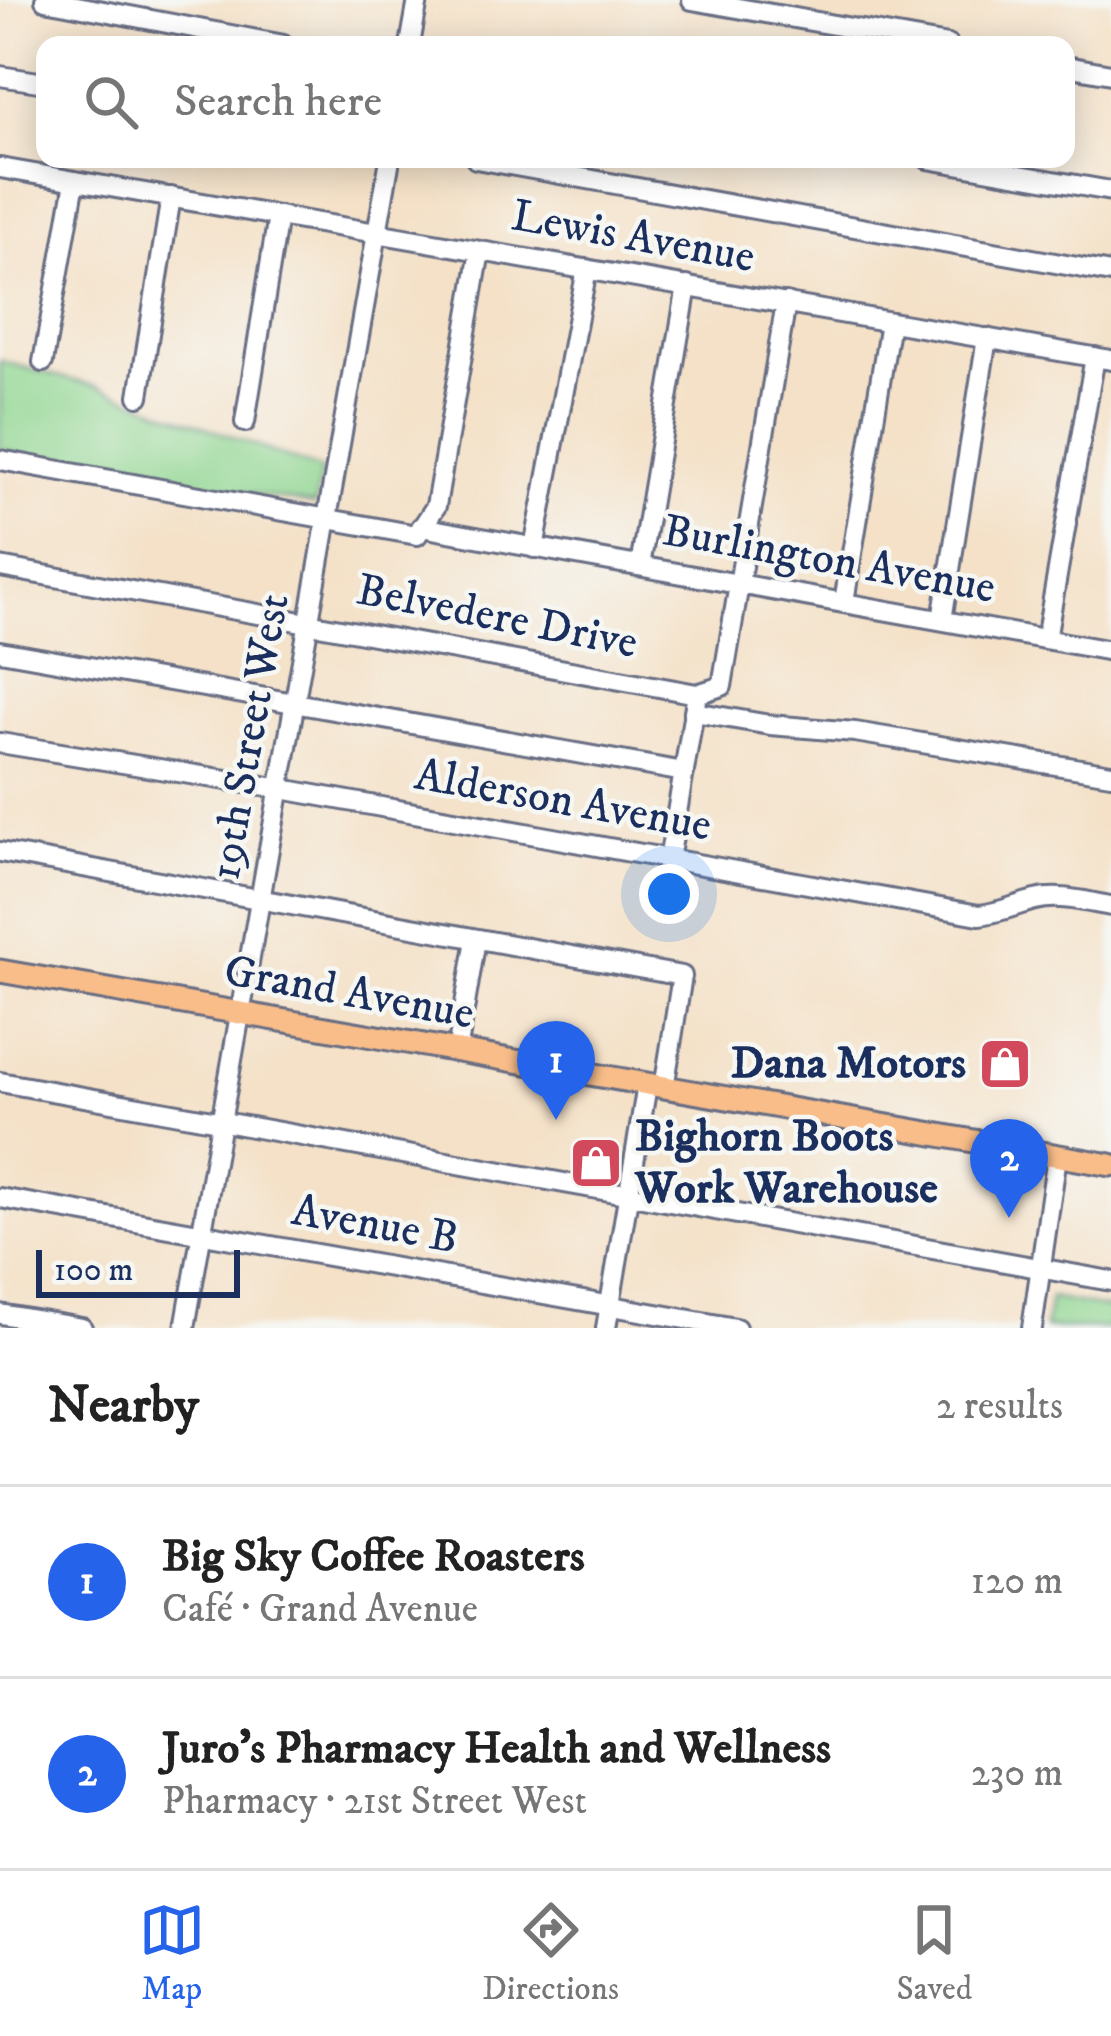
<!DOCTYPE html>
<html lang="en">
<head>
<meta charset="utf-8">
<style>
  body { margin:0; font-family:"IM FELL DW Pica",serif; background:#f2f2f2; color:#222 }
  .scale { position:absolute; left:36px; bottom:30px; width:204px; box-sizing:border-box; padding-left:12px; border:6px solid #1b2f5e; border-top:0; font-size:33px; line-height:42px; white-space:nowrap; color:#1b2f5e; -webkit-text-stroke:9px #f6f6f2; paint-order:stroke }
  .you { position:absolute; left:669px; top:894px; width:42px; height:42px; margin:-30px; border:9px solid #fff; border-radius:50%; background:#1a73e8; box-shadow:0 0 0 18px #1a73e833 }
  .badge { display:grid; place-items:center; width:78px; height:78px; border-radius:50%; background:#2563eb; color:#fff; font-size:39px; font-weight:700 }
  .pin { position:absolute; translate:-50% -99px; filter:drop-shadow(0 3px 6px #0008) }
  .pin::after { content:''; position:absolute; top:63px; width:42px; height:36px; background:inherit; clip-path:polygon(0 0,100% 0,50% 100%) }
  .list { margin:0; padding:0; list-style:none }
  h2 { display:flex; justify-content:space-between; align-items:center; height:156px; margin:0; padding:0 48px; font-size:51px }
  h2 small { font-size:39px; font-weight:400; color:#767676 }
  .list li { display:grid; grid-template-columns:78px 1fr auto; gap:36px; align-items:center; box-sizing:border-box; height:192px; padding:0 48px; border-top:3px solid #e0e0e0 }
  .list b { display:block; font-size:45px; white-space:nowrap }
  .list p { margin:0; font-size:39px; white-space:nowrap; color:#767676 }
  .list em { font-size:39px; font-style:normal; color:#767676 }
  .icon { flex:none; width:66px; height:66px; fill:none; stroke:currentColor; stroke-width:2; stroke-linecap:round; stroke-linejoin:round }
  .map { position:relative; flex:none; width:1111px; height:1328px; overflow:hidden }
  .search { position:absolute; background:#fff; box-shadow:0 6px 30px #0003; left:36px; right:36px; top:36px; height:132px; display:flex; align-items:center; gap:30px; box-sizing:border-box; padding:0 42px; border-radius:24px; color:#767676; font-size:45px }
  .sheet { height:540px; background:#fff }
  nav { display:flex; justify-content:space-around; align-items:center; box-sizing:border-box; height:168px; border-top:3px solid #e0e0e0; background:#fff; font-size:33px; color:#767676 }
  nav a { display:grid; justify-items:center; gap:6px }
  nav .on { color:#2563eb }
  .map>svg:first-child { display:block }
</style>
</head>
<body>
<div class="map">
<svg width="1111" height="1328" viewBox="0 0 1111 1328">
  <rect width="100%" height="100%" fill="#f6f6f2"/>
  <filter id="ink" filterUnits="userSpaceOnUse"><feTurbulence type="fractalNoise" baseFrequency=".00833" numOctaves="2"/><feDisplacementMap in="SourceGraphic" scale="24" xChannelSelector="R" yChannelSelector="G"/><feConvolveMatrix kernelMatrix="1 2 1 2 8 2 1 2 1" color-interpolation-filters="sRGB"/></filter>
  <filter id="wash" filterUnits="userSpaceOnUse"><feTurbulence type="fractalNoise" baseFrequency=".004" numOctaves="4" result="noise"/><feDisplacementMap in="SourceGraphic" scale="48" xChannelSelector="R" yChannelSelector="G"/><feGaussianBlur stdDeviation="2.7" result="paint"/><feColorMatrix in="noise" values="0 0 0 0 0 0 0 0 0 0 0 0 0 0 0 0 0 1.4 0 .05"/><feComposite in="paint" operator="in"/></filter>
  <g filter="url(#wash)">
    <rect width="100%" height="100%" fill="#f4e1c7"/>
    <g fill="#90d691" stroke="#568278" stroke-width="3">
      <polygon points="0,361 99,387 321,470 315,505 0,450"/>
      <polygon points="1050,1298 1111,1309 1111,1328 1045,1328"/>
    </g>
  </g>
  <g filter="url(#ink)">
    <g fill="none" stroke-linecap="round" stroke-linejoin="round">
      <g stroke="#676d83" stroke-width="24">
        <g id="minor">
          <polyline points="45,0 284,45"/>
          <polyline points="692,0 948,45"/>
          <polyline points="410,45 418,0"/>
          <polyline points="1066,66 1111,74"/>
          <polyline points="0,76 45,83"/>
          <polyline points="476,159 1111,273"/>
          <polyline points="928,159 1111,191"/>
          <polyline points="0,168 1111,360"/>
          <polyline points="43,362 75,181"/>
          <polyline points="139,396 171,197"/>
          <polyline points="245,422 278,216"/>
          <polyline points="0,460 417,535 436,506 480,251"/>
          <polyline points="421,527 1111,651"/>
          <polyline points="534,548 587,269"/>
          <polyline points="640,566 687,286"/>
          <polyline points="0,567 697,694"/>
          <polyline points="844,602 890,322"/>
          <polyline points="942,620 987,338"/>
          <polyline points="1046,639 1095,357"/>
          <polyline points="0,651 684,772"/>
          <polyline points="694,712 770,725 855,732 1111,774"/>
          <path d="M0,743l282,46 697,126c20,-2 36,-10 56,-15 25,-6 51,2 76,6"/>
          <polyline points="0,852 682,976 664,1088"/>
          <polyline points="669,860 697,694 722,686 786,303"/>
          <polyline points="457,1052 476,939"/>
          <polyline points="0,1082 1111,1281"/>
          <polyline points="0,1198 736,1328"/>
          <polyline points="0,1314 82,1328"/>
          <polyline points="185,1328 390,159"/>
          <polyline points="606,1328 647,1085"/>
          <polyline points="1032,1328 1057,1156"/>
        </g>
      </g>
      <g stroke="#676d83" stroke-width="27">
        <polyline id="major" points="0,971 1111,1165"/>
      </g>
      <use href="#minor" stroke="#fff" stroke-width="18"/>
      <use href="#major" stroke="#f8bd89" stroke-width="21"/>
    </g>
  </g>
  <defs>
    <g id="shop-square" transform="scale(2.7)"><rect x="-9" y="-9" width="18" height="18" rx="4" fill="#d1495b" stroke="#f6f6f2"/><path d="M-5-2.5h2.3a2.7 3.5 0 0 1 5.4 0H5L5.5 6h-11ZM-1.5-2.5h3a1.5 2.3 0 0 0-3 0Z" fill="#fff"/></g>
  </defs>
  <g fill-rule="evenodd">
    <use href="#shop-square" x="1005" y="1064"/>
    <use href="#shop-square" x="596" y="1163"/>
  </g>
  <g text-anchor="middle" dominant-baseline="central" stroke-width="9" stroke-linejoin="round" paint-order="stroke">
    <g font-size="45" fill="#1b2f5e" stroke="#f6f6f2">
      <text transform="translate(633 237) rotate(10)">Lewis Avenue</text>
      <text transform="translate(829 560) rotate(10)">Burlington Avenue</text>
      <text transform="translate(497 617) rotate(11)">Belvedere Drive</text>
      <text transform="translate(250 737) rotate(-80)">19th Street West</text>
      <text transform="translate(563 801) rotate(10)">Alderson Avenue</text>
      <text transform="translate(349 993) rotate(10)">Grand Avenue</text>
      <text transform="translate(375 1225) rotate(10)">Avenue B</text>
    </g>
    <g font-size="45" font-weight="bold" fill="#1b2f5e" stroke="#f6f6f2" text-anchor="end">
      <text x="966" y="1064">Dana Motors</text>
      <text x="635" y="1137" text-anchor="start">Bighorn Boots<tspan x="635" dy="52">Work Warehouse</tspan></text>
    </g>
  </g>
</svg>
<div class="scale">100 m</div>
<div class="you"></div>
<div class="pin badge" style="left:556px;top:1120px">1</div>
<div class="pin badge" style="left:1009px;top:1218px">2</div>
<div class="search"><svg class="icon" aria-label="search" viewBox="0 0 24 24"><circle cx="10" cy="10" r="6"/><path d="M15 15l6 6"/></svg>Search here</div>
</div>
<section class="sheet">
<h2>Nearby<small>2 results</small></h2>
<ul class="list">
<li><span class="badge">1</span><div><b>Big Sky Coffee Roasters</b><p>Café · Grand Avenue</p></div><em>120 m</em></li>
<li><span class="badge">2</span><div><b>Juro's Pharmacy Health and Wellness</b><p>Pharmacy · 21st Street West</p></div><em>230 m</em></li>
</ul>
</section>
<nav>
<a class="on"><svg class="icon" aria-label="map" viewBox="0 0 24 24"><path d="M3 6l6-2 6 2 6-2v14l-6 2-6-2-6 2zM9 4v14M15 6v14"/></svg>Map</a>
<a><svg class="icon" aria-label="directions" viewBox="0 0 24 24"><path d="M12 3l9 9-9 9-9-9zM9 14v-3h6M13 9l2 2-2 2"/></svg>Directions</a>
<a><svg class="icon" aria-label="saved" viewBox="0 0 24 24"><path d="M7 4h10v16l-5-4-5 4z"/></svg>Saved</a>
</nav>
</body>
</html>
